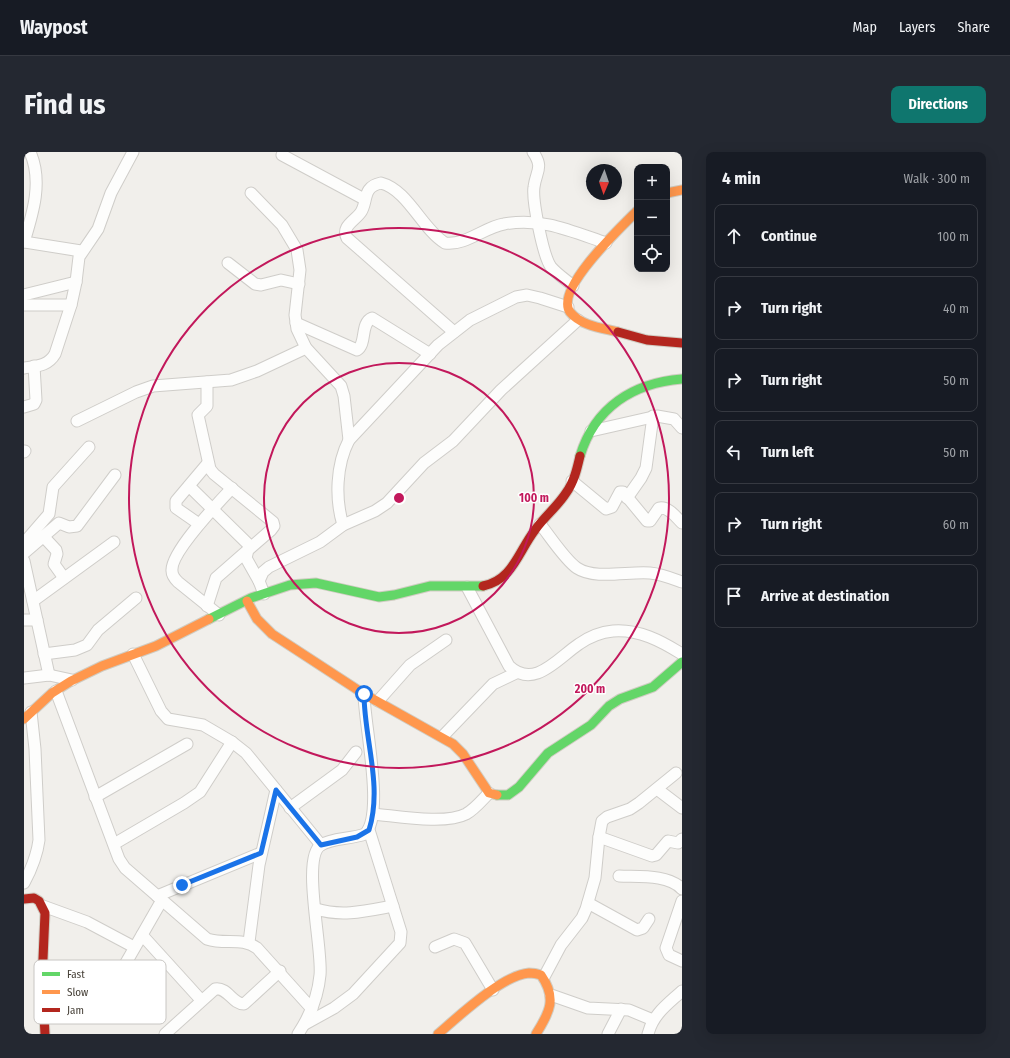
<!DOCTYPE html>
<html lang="en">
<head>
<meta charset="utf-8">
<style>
  body { margin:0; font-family:"Fira Sans Condensed",sans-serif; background:#242831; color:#f1f3f6 }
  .controls { position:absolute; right:12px; top:12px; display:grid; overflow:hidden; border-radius:8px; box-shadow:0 4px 16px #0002 }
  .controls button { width:36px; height:36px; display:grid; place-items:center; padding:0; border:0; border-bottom:1px solid #363941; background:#171b24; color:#f1f3f6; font:20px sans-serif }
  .compass { position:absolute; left:562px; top:12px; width:36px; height:36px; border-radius:50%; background:#171b24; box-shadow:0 4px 16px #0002; rotate:182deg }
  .stop { position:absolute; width:12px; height:12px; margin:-9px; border:3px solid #1a73e8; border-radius:50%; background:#fff }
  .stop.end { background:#1a73e8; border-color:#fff; box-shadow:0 1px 4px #0008 }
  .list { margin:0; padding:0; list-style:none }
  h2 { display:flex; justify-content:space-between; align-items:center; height:52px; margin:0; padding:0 16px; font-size:17px }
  h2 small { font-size:13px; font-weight:400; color:#9ea1a6 }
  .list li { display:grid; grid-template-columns:26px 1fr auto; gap:12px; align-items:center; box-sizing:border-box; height:64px; margin:0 8px 8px; padding:0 8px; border:1px solid #363941; border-radius:8px }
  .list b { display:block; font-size:15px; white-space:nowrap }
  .list em { font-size:13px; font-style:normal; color:#9ea1a6 }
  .icon { flex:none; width:22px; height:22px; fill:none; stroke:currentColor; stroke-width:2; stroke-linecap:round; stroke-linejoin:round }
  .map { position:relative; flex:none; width:658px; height:882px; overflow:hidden; border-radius:8px }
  header { display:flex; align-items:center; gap:24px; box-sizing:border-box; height:56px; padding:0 20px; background:#171b24; border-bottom:1px solid #363941 }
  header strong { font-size:19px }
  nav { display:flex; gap:22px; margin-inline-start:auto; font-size:14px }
  .intro { display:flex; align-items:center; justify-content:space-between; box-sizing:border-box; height:96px; padding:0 24px }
  h1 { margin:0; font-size:28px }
  .button { padding:10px 18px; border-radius:8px; background:#0f766e; color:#fff; font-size:14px; font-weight:700 }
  main { display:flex; gap:24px; padding:0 24px }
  aside { flex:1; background:#171b24; border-radius:8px; box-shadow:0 4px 16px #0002 }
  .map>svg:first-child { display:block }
</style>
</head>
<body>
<header>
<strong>Waypost</strong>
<nav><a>Map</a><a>Layers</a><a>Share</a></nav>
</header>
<div class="intro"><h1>Find us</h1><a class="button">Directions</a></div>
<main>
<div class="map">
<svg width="658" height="882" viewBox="0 0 658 882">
  <rect width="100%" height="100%" fill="#f1efeb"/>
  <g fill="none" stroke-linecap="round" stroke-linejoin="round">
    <g stroke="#cfcdc9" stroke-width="13">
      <g id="street">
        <path d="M509,0c11,16 3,19 1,35 -2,13 9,69 17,80 6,7 15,13 22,19"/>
        <polyline points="258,3 340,47"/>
        <polyline points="227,41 258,73 273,98 276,118 271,163 273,177 282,196 317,234 320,244 325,288"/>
        <path d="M0,90c9,-29 19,-61 6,-90"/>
        <polyline points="0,90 57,99"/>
        <polyline points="204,111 231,132 237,133 257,128 275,132"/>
        <polyline points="0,143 52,130"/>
        <polyline points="0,153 47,153"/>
        <path d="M272,171l61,27c10,-6 3,-27 15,-32l58,36"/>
        <path d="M430,180l-107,-94c-6,-12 8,-17 14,-26 7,-11 1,-25 20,-29 27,7 41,46 64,60 20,3 40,-16 59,-19 37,-7 67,7 102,19"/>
        <path d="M0,216c13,-2 24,-2 31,-14l16,-49 5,-23 3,-25 19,-28 13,-36 22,-41"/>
        <polyline points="183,230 183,254 174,263 186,317 190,322 249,370 250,374 247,378 224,398 222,406 235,429"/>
        <polyline points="0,255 10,252 12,248 10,214"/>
        <polyline points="53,269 112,240 129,234 207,228 233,219 282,196"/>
        <polyline points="567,279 633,264 650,267 658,276"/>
        <polyline points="0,300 1,299"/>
        <path d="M548,329l34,28 6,-2 8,-15h3l24,29h3l9,-13c9,-2 17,9 23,15"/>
        <polyline points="165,334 227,395"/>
        <polyline points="603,346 617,326 622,316 629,264"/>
        <polyline points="175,372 152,356 152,349 184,311"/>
        <path d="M516,372c9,11 25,36 37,44 18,12 52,3 73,5 11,1 21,5 32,9"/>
        <path d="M319,373c-8,-26 -7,-60 6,-85l89,-95 32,-25 46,-23 11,-2 13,3 28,9"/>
        <polyline points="19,384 32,398 33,402 30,412 40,426"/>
        <polyline points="0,391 25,362 29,335 65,295"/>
        <polyline points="0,401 35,371 45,375 53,374 91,323"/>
        <polyline points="0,409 25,523"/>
        <path d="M443,435l42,79c25,24 49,-8 70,-22 10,-7 23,-12 34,-13 26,-2 48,10 69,23"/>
        <polyline points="240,442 235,429 239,420 245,415 296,390 319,373 351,359 363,351 400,311 429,289 477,238 554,168"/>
        <polyline points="9,449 90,390"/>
        <polyline points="183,454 192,426 224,398"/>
        <path d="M195,463l-41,-33c-3,-3 -6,-6 -6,-11 -2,-18 46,-68 60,-83"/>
        <polyline points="0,468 13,468"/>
        <polyline points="20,502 51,498 63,493 74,478 112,446"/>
        <polyline points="109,502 137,559 144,567 179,573 208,590 222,601 297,693"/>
        <polyline points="0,526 25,523 48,528"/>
        <path d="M32,539l63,168 6,9 82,71c18,6 35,-2 50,9l55,61"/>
        <polyline points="354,549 386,513 422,488"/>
        <polyline points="419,584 469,532 492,521"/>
        <polyline points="633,637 658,656"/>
        <polyline points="71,645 163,592"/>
        <polyline points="266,656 318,618 332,600"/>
        <path d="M349,662c24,2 72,11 93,0 9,-5 16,-14 23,-21"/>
        <polyline points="575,685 628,704 632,703 644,689 654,691 658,687"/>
        <polyline points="90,692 160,651 176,640 208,590"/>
        <path d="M595,724c19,1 49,-2 63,13"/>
        <path d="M0,731c8,-15 13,-27 15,-43l-4,-91 -4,-37"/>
        <polyline points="133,744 237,701"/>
        <polyline points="658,749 642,796 645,803 658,809"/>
        <polyline points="564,751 613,778 619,776 625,767"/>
        <polyline points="19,754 63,770 110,795"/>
        <path d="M292,757c26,8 50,2 77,-3"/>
        <polyline points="118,783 177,848"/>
        <polyline points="225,790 235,713 252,638"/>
        <polyline points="411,795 430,787 441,791 469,838"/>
        <polyline points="520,825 537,793 558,766 562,757 571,726 575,685 578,669 583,665 606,657 615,651 652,621"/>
        <polyline points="527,843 564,856 605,858 629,868"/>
        <polyline points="79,858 99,816 138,748"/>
        <polyline points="281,872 310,856 329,842 376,791 377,780 345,678"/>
        <path d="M141,882l50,-45c13,-2 17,15 29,15l36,-33"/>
        <path d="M274,882c12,-18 20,-37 22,-59 3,-26 -19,-118 1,-130 10,-7 31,-6 44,-11 20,-20 -1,-111 -1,-140"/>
        <polyline points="584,882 597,857"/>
        <path d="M624,882c5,-20 20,-30 34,-43"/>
      </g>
    </g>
    <g stroke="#d0ccc2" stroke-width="11">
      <g id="fast">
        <path d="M556,304c15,-49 53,-73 102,-77"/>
        <polyline points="185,467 227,446 266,433 292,431 355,445 370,443 406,434 459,434"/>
        <polyline points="473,643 484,643 495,635 524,601 567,573 585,554 596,547 629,535 658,510"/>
      </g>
    </g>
    <g stroke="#d0ccc2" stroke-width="11">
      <g id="slow">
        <polyline points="643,41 658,38"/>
        <path d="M594,180c-16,-4 -37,-6 -48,-20 -16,-22 51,-85 67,-101"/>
        <polyline points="223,449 233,467 248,482 340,542 429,592 439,602 465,641 473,643"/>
        <polyline points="0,567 28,541 47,529 78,514 132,494 185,467"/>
        <path d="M414,882c20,-17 64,-59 91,-61 4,0 9,1 12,2 16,23 9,37 -5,59"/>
      </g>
    </g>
    <g stroke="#d0ccc2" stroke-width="11">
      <g id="jam">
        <polyline points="594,180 623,188 658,191"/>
        <path d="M459,434c30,-6 35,-34 52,-56 9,-13 22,-23 31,-37 8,-11 11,-24 14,-37"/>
        <polyline points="0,747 10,746 15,749 21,761 18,830 21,882"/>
      </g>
    </g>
    <use href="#street" stroke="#fdfdfc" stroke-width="11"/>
    <use href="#fast" stroke="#63d668" stroke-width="9"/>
    <use href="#slow" stroke="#ff974d" stroke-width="9"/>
    <use href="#jam" stroke="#b3261e" stroke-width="9"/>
  </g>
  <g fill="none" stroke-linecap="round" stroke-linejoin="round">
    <path stroke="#1a73e8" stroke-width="5" d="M158,733l79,-32 15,-63 45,55 36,-8 12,-7c14,-44 -5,-92 -5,-136"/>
  </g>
  <g fill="none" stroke="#c2185b" stroke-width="2">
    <circle cx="375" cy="346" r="135"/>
    <circle cx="375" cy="346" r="270"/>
  </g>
  <rect x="10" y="808" width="132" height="64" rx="6" fill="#fff" stroke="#c8c6c3" stroke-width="1"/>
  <rect x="18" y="820" width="18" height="4" fill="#63d668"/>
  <rect x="18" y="838" width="18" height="4" fill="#ff974d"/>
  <rect x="18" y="856" width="18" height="4" fill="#b3261e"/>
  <g font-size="11" fill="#474138">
    <text x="43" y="826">Fast</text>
    <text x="43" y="844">Slow</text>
    <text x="43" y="862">Jam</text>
  </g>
  <circle cx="375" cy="346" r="6" fill="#c2185b" stroke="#fff" stroke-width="2"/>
  <g font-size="12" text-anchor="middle" font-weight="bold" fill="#c2185b" stroke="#fff" stroke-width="3" stroke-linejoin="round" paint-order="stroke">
    <text x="510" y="350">100 m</text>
    <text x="566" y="541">200 m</text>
  </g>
</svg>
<div class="controls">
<button>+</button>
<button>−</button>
<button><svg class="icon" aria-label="locate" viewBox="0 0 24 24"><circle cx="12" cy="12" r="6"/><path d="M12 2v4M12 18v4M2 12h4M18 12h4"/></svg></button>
</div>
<svg class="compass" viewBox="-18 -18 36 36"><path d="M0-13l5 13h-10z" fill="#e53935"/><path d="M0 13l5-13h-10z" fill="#9ea1a6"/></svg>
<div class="stop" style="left:340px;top:542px"></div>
<div class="stop end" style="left:158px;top:733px"></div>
</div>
<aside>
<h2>4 min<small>Walk · 300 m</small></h2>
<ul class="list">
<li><svg class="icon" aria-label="ahead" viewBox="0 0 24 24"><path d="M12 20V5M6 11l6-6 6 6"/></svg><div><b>Continue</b></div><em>100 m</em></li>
<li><svg class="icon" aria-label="right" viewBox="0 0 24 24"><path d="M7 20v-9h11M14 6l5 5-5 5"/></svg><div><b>Turn right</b></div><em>40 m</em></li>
<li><svg class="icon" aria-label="right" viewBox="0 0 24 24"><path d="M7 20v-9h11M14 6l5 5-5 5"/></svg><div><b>Turn right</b></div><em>50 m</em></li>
<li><svg class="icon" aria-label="left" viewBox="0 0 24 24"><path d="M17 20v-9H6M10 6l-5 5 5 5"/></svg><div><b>Turn left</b></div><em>50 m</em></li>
<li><svg class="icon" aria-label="right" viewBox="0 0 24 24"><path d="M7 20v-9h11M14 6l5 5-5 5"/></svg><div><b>Turn right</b></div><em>60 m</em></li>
<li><svg class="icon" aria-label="arrive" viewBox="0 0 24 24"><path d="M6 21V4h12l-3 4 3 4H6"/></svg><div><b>Arrive at destination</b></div></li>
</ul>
</aside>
</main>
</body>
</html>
